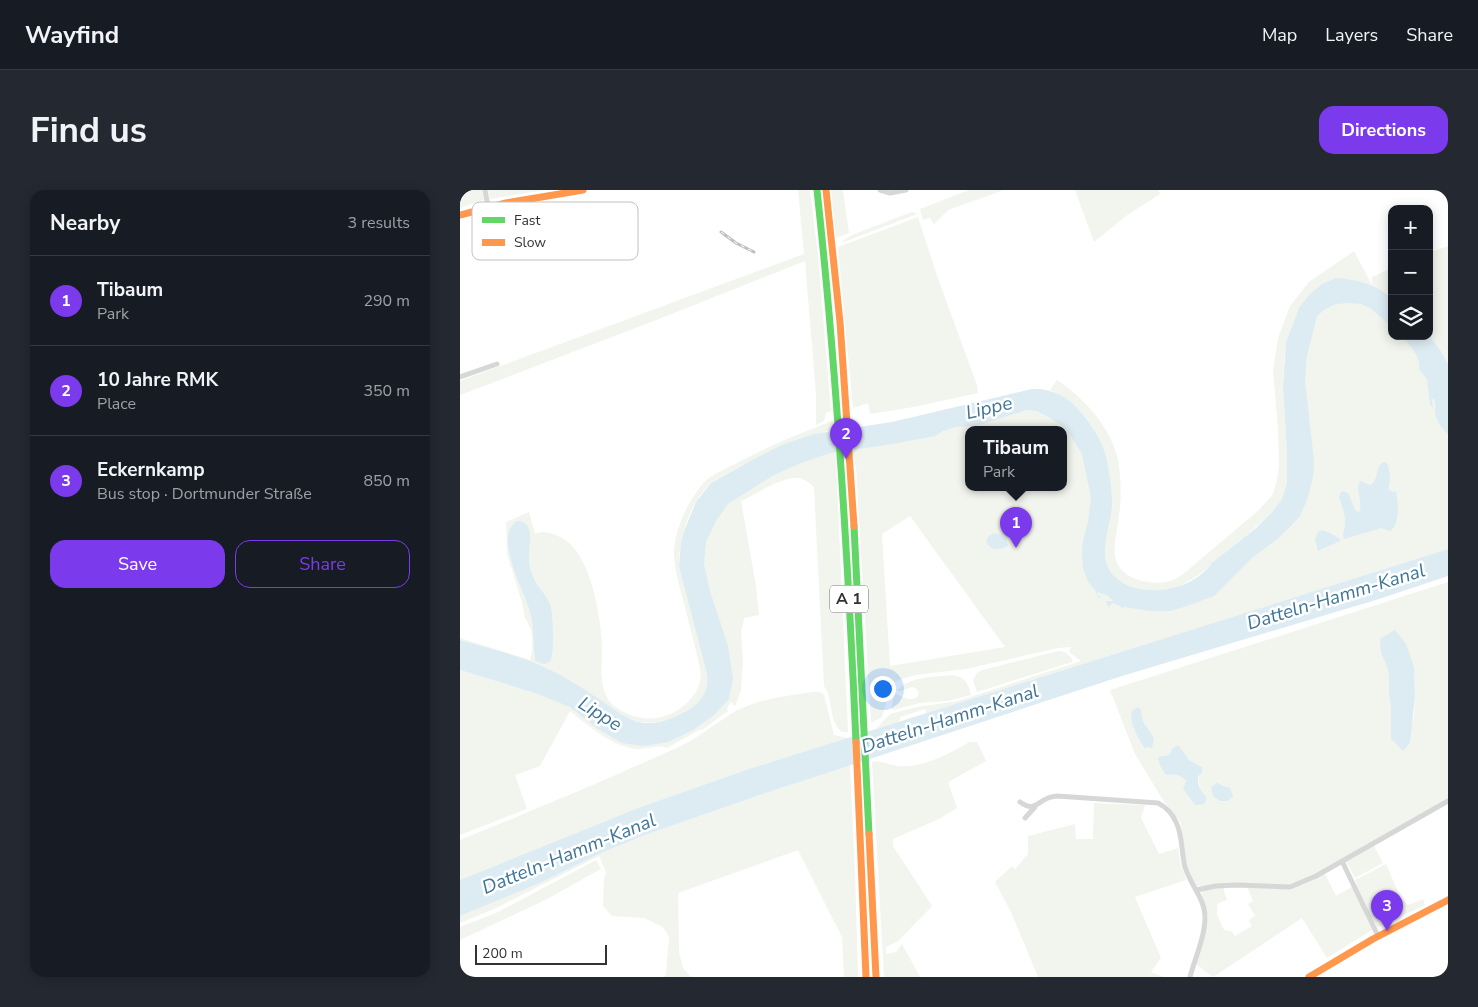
<!DOCTYPE html>
<html lang="en">
<head>
<meta charset="utf-8">
<style>
  body { margin:0; font-family:"Nunito Sans",sans-serif; background:#242831; color:#f1f3f6 }
  .controls { position:absolute; right:15px; top:15px; display:grid; overflow:hidden; border-radius:10px; box-shadow:0 2px 12px #0003 }
  .controls button { width:45px; height:45px; display:grid; place-items:center; padding:0; border:0; border-bottom:1px solid #363941; background:#171b24; color:#f1f3f6; font:25px sans-serif }
  .scale { position:absolute; left:15px; bottom:12px; width:132px; box-sizing:border-box; padding-left:5px; border:2px solid #333; border-top:0; font-size:14px; line-height:18px; white-space:nowrap; color:#333; -webkit-text-stroke:4px #fff; paint-order:stroke }
  .you { position:absolute; left:422px; top:498px; width:18px; height:18px; margin:-12px; border:4px solid #fff; border-radius:50%; background:#1a73e8; box-shadow:0 0 0 8px #1a73e833 }
  .badge { display:grid; place-items:center; width:32px; height:32px; border-radius:50%; background:#7c3aed; color:#fff; font-size:16px; font-weight:700 }
  .pin { position:absolute; translate:-50% -41px; filter:drop-shadow(0 1px 2px #0008) }
  .pin::after { content:''; position:absolute; top:26px; width:18px; height:15px; background:inherit; clip-path:polygon(0 0,100% 0,50% 100%) }
  .popup { position:absolute; left:505px; top:236px; width:102px; height:65px; box-sizing:border-box; display:grid; place-content:center; border-radius:10px; background:#171b24; filter:drop-shadow(0 1px 4px #0005); font-size:16px; white-space:nowrap; color:#9ea1a6 }
  .popup b { font-size:19px; color:#f1f3f6 }
  .popup::after { content:''; position:absolute; left:50%; top:100%; margin-left:-10px; border:10px solid transparent; border-top-color:#171b24 }
  .list { margin:0; padding:0; list-style:none }
  h2 { display:flex; justify-content:space-between; align-items:center; height:65px; margin:0; padding:0 20px; font-size:21px }
  h2 small { font-size:16px; font-weight:400; color:#9ea1a6 }
  .list li { display:grid; grid-template-columns:32px 1fr auto; gap:15px; align-items:center; box-sizing:border-box; height:90px; padding:0 20px; border-top:1px solid #363941 }
  .list b { display:block; font-size:19px; white-space:nowrap }
  .list p { margin:0; font-size:16px; white-space:nowrap; color:#9ea1a6 }
  .list em { font-size:16px; font-style:normal; color:#9ea1a6 }
  .actions { display:flex; gap:10px; padding:15px 20px }
  .actions a { flex:1; padding:11px 0; border:1px solid #7c3aed; border-radius:15px; text-align:center; font-size:18px; color:#7c3aed }
  .actions .main { background:#7c3aed; color:#fff }
  .icon { flex:none; width:28px; height:28px; fill:none; stroke:currentColor; stroke-width:2; stroke-linecap:round; stroke-linejoin:round }
  .map { position:relative; flex:none; width:988px; height:787px; overflow:hidden; border-radius:15px }
  header { display:flex; align-items:center; gap:30px; box-sizing:border-box; height:70px; padding:0 25px; background:#171b24; border-bottom:1px solid #363941 }
  header strong { font-size:24px }
  nav { display:flex; gap:28px; margin-inline-start:auto; font-size:18px }
  .intro { display:flex; align-items:center; justify-content:space-between; box-sizing:border-box; height:120px; padding:0 30px }
  h1 { margin:0; font-size:35px }
  .button { padding:12px 22px; border-radius:15px; background:#7c3aed; color:#fff; font-size:18px; font-weight:700 }
  main { display:flex; gap:30px; padding:0 30px }
  aside { flex:1; background:#171b24; border-radius:15px; box-shadow:0 2px 12px #0003 }
  .map>svg:first-child { display:block }
</style>
</head>
<body>
<header>
<strong>Wayfind</strong>
<nav><a>Map</a><a>Layers</a><a>Share</a></nav>
</header>
<div class="intro"><h1>Find us</h1><a class="button">Directions</a></div>
<main>
<aside>
<h2>Nearby<small>3 results</small></h2>
<ul class="list">
<li><span class="badge">1</span><div><b>Tibaum</b><p>Park</p></div><em>290 m</em></li>
<li><span class="badge">2</span><div><b>10 Jahre RMK</b><p>Place</p></div><em>350 m</em></li>
<li><span class="badge">3</span><div><b>Eckernkamp</b><p>Bus stop · Dortmunder Straße</p></div><em>850 m</em></li>
</ul>
<div class="actions"><a class="main">Save</a><a>Share</a></div>
</aside>
<div class="map">
<svg width="988" height="787" viewBox="0 0 988 787">
  <rect width="100%" height="100%" fill="#fff"/>
  <g fill="#f1f5ed" fill-rule="evenodd">
    <polygon points="0,0 22,0 24,10 0,18"/>
    <polygon points="28,0 85,0 30,9"/>
    <polygon points="338,0 350,0 358,66 371,221 366,223 364,231 356,235 356,204 345,71 186,134 0,205 0,191 344,64"/>
    <polygon points="371,0 383,0 389,43 376,48"/>
    <polygon points="509,0 544,0 488,20 474,34 470,28 463,30 460,19"/>
    <polygon points="615,0 698,0 700,4 666,26 634,52"/>
    <polygon points="452,22 456,23 457,24 384,52 382,51 392,45"/>
    <polygon points="458,27 477,86 517,195 518,203 454,217 410,224 408,213 393,218 378,57"/>
    <polygon points="988,56 988,174 979,158 969,145 969,63"/>
    <path d="M894,61l18,34v-8l20,-9v30l-7,-6 -38,-13 -48,29 -13,34 -2,19 -1,24 4,71v27l-2,8 -3,8 -10,13 -31,28 -2,1c-33,27 -61,63 -109,45 -14,-5 -23,-15 -25,-30 -2,-18 6,-38 7,-56 0,-7 -2,-13 -3,-19 -4,-40 -21,-74 -59,-91l7,-10c24,16 49,42 58,70 6,16 7,47 4,65 -1,13 -6,28 -4,41 3,22 32,29 50,26 6,0 12,-4 17,-7l77,-65 14,-16 4,-14 2,-15 -1,-36 -5,-59 5,-32 12,-32 19,-24z"/>
    <path d="M880,101l52,19v26h24l32,69v144l-521,164 -2,-4 -25,8v4l-24,8 14,-15 27,-7 41,-6 123,-40 -12,-9 2,-5 -13,1 -92,21 -51,6 -23,7 -10,35 -11,6 -15,-257 -1,-1 -1,-9 -18,4 12,272h-6c-14,-11 -8,-32 -18,-46l-10,-199c-3,-2 -6,-6 -9,-7 -18,-9 -47,14 -64,21l15,85 3,29 -15,3v2l-3,10 2,31 -2,30 -6,15 -4,-4 -4,6 1,3 -26,19h-3l-32,18c-10,-4 -21,2 -31,1 -25,-3 -47,-23 -66,-38l-30,55 -25,9 12,34 -67,26v-165l55,17 -3,-32 -52,-15v-2l70,22 2,-8v-16l-1,-7 -6,-11 -3,-16 -15,-48 -1,-32 23,-10 6,22c9,-4 16,-1 25,3 30,13 40,76 42,105 1,18 -4,39 5,55 4,11 24,19 35,21 13,2 28,-2 39,-10 9,-7 17,-16 19,-27 2,-10 -2,-21 -4,-30 -4,-16 -8,-32 -12,-48 -4,-15 -9,-31 -10,-48 0,-24 12,-50 27,-69 6,-9 19,-14 28,-19 17,-9 34,-17 51,-25 18,-8 36,-14 53,-22v10c-36,8 -68,23 -100,40 -7,5 -17,8 -23,14 -21,20 -31,54 -31,82l28,108c1,5 1,10 0,16 -9,24 -49,37 -72,31 -8,-2 -17,-9 -24,-14l37,27 63,-31 -16,-170 68,-66 269,-67 50,31 23,150 67,18 113,-84 20,-196zM508,239h96v58h-96zM450,326l95,131 -115,19 -8,-132zM52,335l17,25v9l2,14 10,18 -6,68c-1,-18 -1,-35 -6,-51 -6,-20 -24,-50 -21,-71 1,-4 3,-8 4,-12z"/>
    <path d="M988,392v217l-132,75 -27,11 -92,1 -6,-10 -7,-19 -3,-34 -18,-23 -28,-46 -25,-64zM921,463l33,14 1,30 -1,20 -11,34 -12,-12v-32l-2,-13v-15l-1,-10zM681,520l2,11 11,17 -9,11 -12,-21zM718,556l11,14 13,7v6l-4,2 2,15 -5,15 -12,-16 3,-8 -3,-5 -9,-2 -14,-17h7z"/>
    <path d="M598,461c7,0 10,3 14,8v3l-95,30 -4,-12 4,-7 5,-3z"/>
    <path d="M493,485c12,2 15,8 18,20l-24,6 -27,2 -27,7 -2,-2 4,-14c9,2 14,9 23,2l1,-4 -2,-3 -5,-2 -11,4h-4c12,-15 38,-14 56,-16z"/>
    <path d="M353,502h7l4,3 10,40 14,3 -99,31 -111,39 -178,72v-40c74,-30 148,-61 221,-94 17,-8 32,-21 48,-31 25,-16 56,-19 84,-23z"/>
    <path d="M509,552h8l9,19 -38,21 9,26 -18,11 -46,20v7l39,60 -34,35 -12,6v7l10,-2 6,-8 18,33h-36l-12,-215c10,-2 17,3 27,4 21,3 53,-13 70,-24z"/>
    <polygon points="390,575 395,682 398,787 384,787 382,747 338,660 218,703 219,762 223,778 231,787 204,787 206,784 209,747 203,737 184,728 152,726 143,716 144,689 146,682 139,666 36,718 0,733 0,726 80,693 139,664 185,645 297,606"/>
    <polygon points="634,613 685,615 681,628 699,664 718,658 720,672 726,690 675,707 701,768 691,782 704,787 578,787 551,722 535,692 552,676 555,679 568,664 568,646 615,634 616,649 633,649"/>
    <polygon points="914,656 923,673 895,688 886,671"/>
    <polygon points="136,670 141,679 85,710 0,750 0,737 36,723"/>
    <polygon points="926,674 940,706 905,726 912,740 867,768 842,728 753,787 736,774 748,727 741,701 764,697 764,701 767,710 757,714 757,725 764,740 771,741 775,746 792,736 789,730 795,726 788,714 793,711 787,697 831,698 865,684 876,706 897,694 895,690"/>
    <polygon points="941,708 948,715 963,709 965,715 917,738 910,724"/>
  </g>
  <g fill="#ddebf3">
    <path d="M876,88c19,1 42,7 56,20v29l-22,-19 -9,-4 -12,-1 -13,1 -12,6 -7,6 -10,40 -2,25 9,79 -1,17 -5,20 -8,19 -10,11 -14,13 -24,18 -38,38 -30,11 -14,4h-21l-24,-4 -3,1 -2,-2 -7,-3 -5,4 -2,-6h7l-6,-6 -5,-1 -4,-2 -1,2 5,5 -4,-2 -3,-7 -7,-8 -5,-14 -1,-14 1,-13 5,-19 3,-24 -9,-44 -12,-19 -9,-10 -11,-7 -13,-7 -10,-1 -55,17 -2,-1 -14,1 -13,4 -8,5 -43,8 -62,9 -29,10 -27,12 -46,29 -12,17 -10,21 -2,22 6,27 18,55 5,32 -4,21 -15,16 -21,15 -25,12 -24,4 -22,-3 -24,-14 -28,-22 -35,-14 -75,-23v-30c28,8 57,15 84,27 18,8 35,19 52,30 12,8 23,17 36,23 19,8 42,-1 58,-11 13,-8 19,-20 17,-35l-25,-96 -3,-12 2,-24 3,-11 12,-29 15,-19 41,-23 30,-15 32,-11 78,-12 140,-33c19,-1 35,7 47,21 7,8 13,16 18,25 11,18 13,42 15,63 1,19 -8,38 -7,57 2,27 31,37 54,35 20,-1 42,-11 53,-27l44,-35 16,-16 10,-13 5,-16v-27l-4,-71 3,-43 13,-34 10,-13 13,-11z"/>
    <path d="M969,145l10,13 9,16v70c-6,-5 -13,-15 -13,-23 0,-5 1,-7 -1,-12h-2l1,10 -3,-5 -3,-25 -8,-10c2,-12 -9,-24 -17,-33h27z"/>
    <path d="M924,272l3,1c3,8 4,18 1,26l5,3 3,-1c2,12 5,32 -6,40l-9,-3 -37,11c-2,-5 0,-7 1,-13 1,-10 -3,-20 -6,-29l2,-5 3,-1 5,3 5,14 3,4 3,-1c2,-12 -4,-19 -1,-28l1,-2 10,4c10,-5 4,-18 14,-23z"/>
    <path d="M57,331c18,0 12,22 12,34 0,6 1,14 3,19 4,12 13,19 18,30 3,7 5,51 0,57 -4,5 -10,2 -14,0l-1,-2c-2,-16 -1,-32 -5,-47 -5,-21 -38,-75 -13,-91z"/>
    <polygon points="862,340 872,344 880,349 880,351 858,361 855,349 858,342"/>
    <path d="M534,343c8,2 13,4 14,13 -9,4 -18,6 -22,-5l3,-5z"/>
    <polygon points="988,359 988,386 919,409 662,486 297,606 185,645 139,664 80,693 0,726 0,690 178,618 289,579"/>
    <polygon points="935,440 946,454 954,477 955,507 950,553 943,561 931,549 931,517 929,504 929,489 928,479 921,463 920,449"/>
    <path d="M678,517l3,3 2,11 11,17 -2,10 -4,-1 -3,2c-7,-12 -16,-24 -13,-38z"/>
    <path d="M718,555l11,15 13,7v6l-4,3c0,9 1,14 8,20v4l-2,4 -9,1 -12,-16 3,-8c-5,-7 -12,-7 -20,-6l-6,-10 -2,-7c7,-5 11,2 14,-9z"/>
    <polygon points="757,593 763,596 770,598 773,606 768,611 760,611 753,606 751,597"/>
  </g>
  <g fill="none" stroke-linecap="round" stroke-linejoin="round">
    <g stroke="#d7d7d7" stroke-width="5">
      <polyline points="25,0 28,16"/>
      <polyline points="420,0 430,3 446,0"/>
      <polyline points="0,187 37,174"/>
      <path d="M560,612c14,10 16,1 28,-4 3,-1 6,-2 9,-2l101,7c8,4 14,10 18,19 7,14 5,30 9,45 5,17 20,32 20,50 0,20 -10,41 -15,60"/>
      <polyline points="565,628 575,617"/>
      <polyline points="882,671 918,746"/>
      <polyline points="736,700 756,696 777,695 830,697 856,686 988,611"/>
    </g>
    <g stroke="#63d668" stroke-width="7">
      <path d="M357,0c20,184 31,368 39,552"/>
      <polyline points="394,336 409,644"/>
    </g>
    <g stroke="#ff974d" stroke-width="7">
      <polyline points="366,0 380,132 394,336"/>
      <polyline points="0,25 46,13 123,0"/>
      <polyline points="396,552 406,787"/>
      <polyline points="409,644 416,787"/>
      <polyline points="849,787 913,749 988,710"/>
    </g>
    <g stroke="#bebebe" stroke-width="3">
      <polyline id="rail" points="261,42 276,53 294,62"/>
    </g>
    <use href="#rail" stroke="#fff" stroke-width="1" stroke-dasharray="4" stroke-linecap="butt"/>
  </g>
  <g text-anchor="middle" dominant-baseline="central" stroke-width="5" stroke-linejoin="round" paint-order="stroke">
    <rect fill="#fff" stroke="#707070" stroke-width="1" x="370" y="395.5" width="38" height="27" rx="4"/>
    <g font-size="16" font-weight="bold" fill="#333">
      <text x="389" y="409">A 1</text>
    </g>
    <g font-size="19" font-style="italic" fill="#3f7597" stroke="#fff">
      <text transform="translate(529 218) rotate(-13)">Lippe</text>
      <text transform="translate(876 407) rotate(-17)">Datteln-Hamm-Kanal</text>
      <text transform="translate(140 524) rotate(32)">Lippe</text>
      <text transform="translate(490 529) rotate(-18)">Datteln-Hamm-Kanal</text>
      <text transform="translate(109 664) rotate(-22)">Datteln-Hamm-Kanal</text>
    </g>
  </g>
  <rect x="12" y="12" width="166" height="58" rx="8" fill="#fff" stroke="#c2c2c2" stroke-width="1"/>
  <rect x="22" y="27" width="23" height="6" fill="#63d668"/>
  <rect x="22" y="49" width="23" height="7" fill="#ff974d"/>
  <g font-size="14" fill="#333">
    <text x="54" y="35">Fast</text>
    <text x="54" y="57">Slow</text>
  </g>
</svg>
<div class="controls">
<button>+</button>
<button>−</button>
<button><svg class="icon" aria-label="layers" viewBox="0 0 24 24"><path d="M12 4l9 5-9 5-9-5zM3 14l9 5 9-5"/></svg></button>
</div>
<div class="scale">200 m</div>
<div class="you"></div>
<div class="pin badge" style="left:556px;top:358px">1</div>
<div class="popup"><b>Tibaum</b>Park</div>
<div class="pin badge" style="left:386px;top:269px">2</div>
<div class="pin badge" style="left:927px;top:741px">3</div>
</div>
</main>
</body>
</html>
